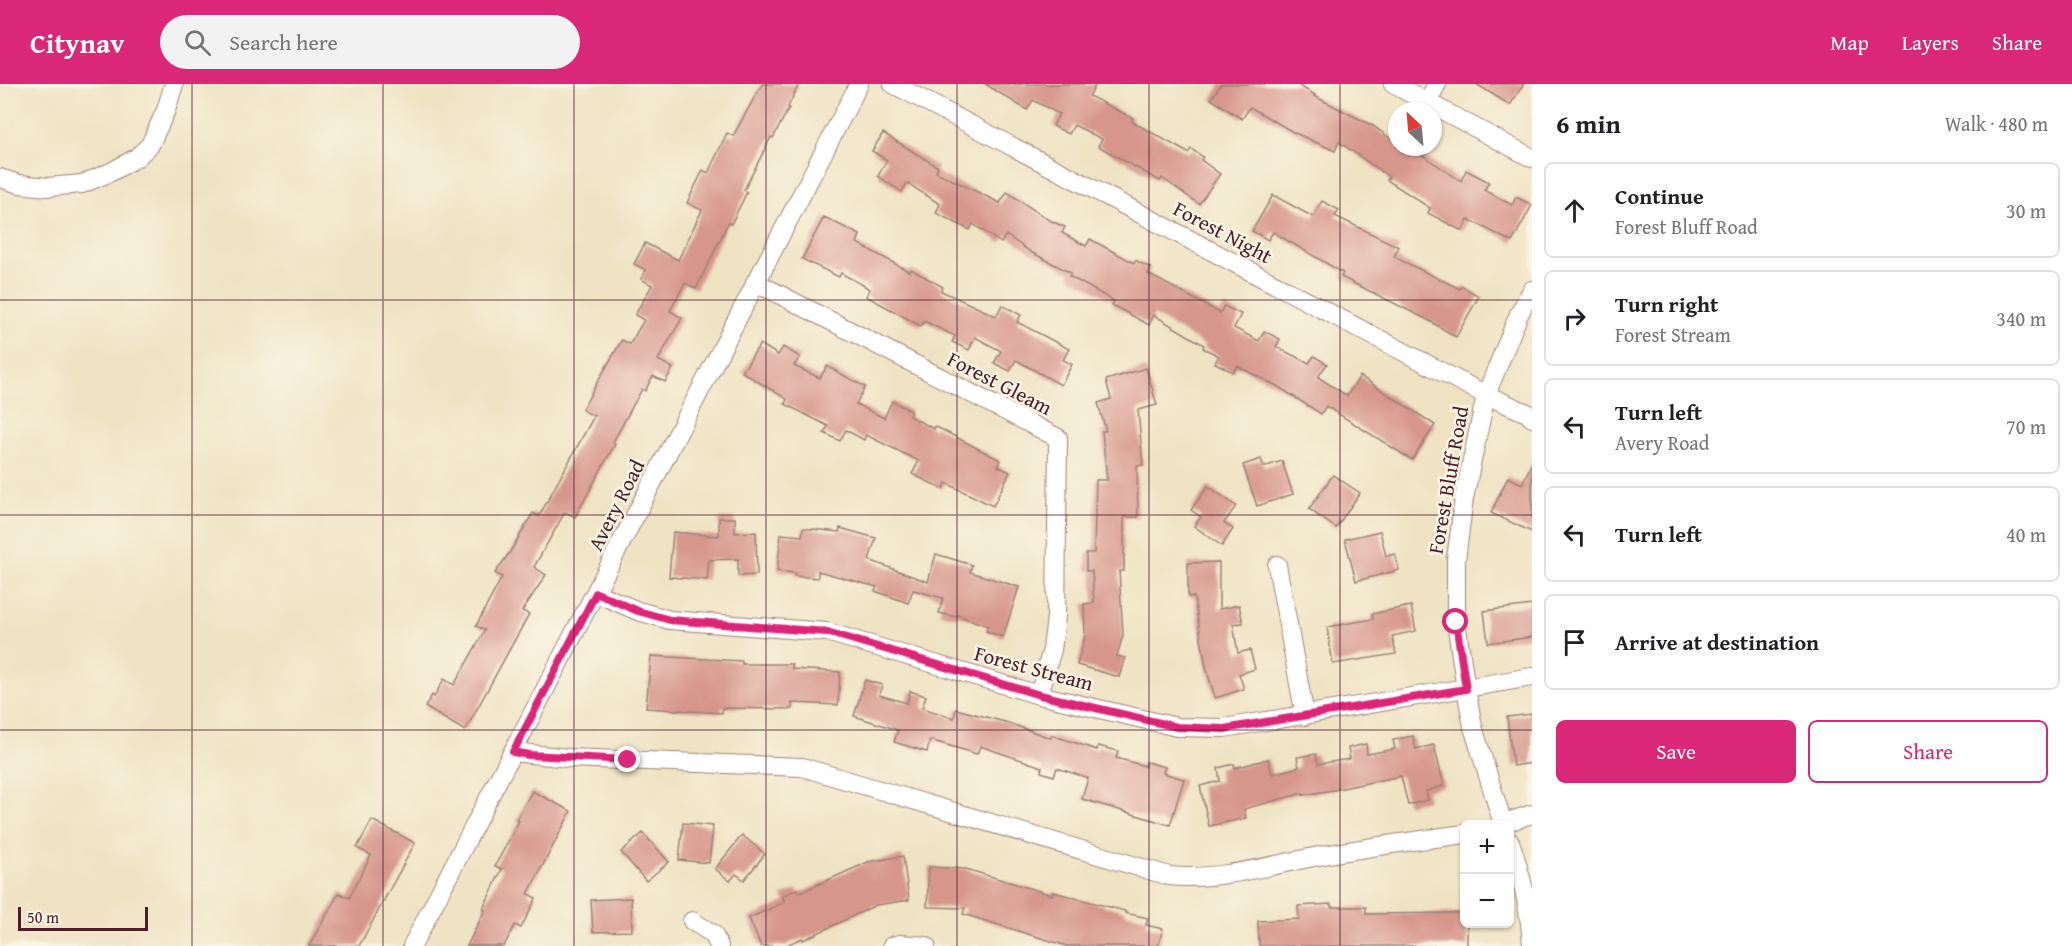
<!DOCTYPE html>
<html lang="en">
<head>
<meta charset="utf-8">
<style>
  body { margin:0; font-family:"Gentium Book Plus",serif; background:#f2f2f2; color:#202124 }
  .controls { position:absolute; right:18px; bottom:18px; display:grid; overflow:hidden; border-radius:9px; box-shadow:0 2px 4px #0004 }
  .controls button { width:54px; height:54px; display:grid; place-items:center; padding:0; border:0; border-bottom:2px solid #e0e0e0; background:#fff; color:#202124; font:30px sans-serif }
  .compass { position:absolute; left:1388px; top:18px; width:54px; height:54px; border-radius:50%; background:#fff; box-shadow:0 2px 4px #0004; rotate:334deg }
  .scale { position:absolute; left:18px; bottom:15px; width:130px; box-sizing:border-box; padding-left:6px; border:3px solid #4a1f2b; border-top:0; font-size:16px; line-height:21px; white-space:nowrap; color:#4a1f2b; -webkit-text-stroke:4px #fcf5e5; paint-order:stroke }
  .stop { position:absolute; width:18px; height:18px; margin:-14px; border:4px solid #db2777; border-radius:50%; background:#fff }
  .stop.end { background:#db2777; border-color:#fff; box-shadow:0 2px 6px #0008 }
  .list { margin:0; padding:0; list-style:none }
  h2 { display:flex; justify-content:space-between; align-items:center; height:78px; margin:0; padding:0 24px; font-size:26px }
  h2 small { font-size:20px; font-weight:400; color:#757577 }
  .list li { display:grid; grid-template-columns:39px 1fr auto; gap:18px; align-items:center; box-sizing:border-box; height:96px; margin:0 12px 12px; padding:0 12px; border:2px solid #e0e0e0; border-radius:9px }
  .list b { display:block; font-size:22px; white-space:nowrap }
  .list p { margin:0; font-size:20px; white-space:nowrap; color:#757577 }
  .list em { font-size:20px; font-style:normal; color:#757577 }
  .actions { display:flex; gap:12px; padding:18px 24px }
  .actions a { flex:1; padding:14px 0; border:2px solid #db2777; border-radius:9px; text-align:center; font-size:21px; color:#db2777 }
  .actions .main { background:#db2777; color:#fff }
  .icon { flex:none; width:33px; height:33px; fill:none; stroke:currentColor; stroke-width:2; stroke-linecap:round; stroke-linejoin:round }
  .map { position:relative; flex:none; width:1532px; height:862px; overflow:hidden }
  header { display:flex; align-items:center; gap:36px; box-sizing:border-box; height:84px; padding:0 30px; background:#db2777; color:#fff }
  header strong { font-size:28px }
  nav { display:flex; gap:33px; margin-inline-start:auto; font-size:21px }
  .search { width:420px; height:54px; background:#f2f2f2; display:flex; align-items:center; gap:15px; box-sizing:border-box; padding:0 21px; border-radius:33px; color:#757577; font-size:22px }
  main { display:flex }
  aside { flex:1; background:#fff }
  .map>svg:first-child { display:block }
</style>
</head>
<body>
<header>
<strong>Citynav</strong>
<div class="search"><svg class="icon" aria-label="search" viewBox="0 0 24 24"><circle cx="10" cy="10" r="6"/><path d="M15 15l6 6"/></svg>Search here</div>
<nav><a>Map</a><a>Layers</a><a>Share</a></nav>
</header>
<main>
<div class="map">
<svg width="1532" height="862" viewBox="0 0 1532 862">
  <rect width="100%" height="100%" fill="#fcf5e5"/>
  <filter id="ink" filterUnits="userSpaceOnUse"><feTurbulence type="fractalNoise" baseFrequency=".0167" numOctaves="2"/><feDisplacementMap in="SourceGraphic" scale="12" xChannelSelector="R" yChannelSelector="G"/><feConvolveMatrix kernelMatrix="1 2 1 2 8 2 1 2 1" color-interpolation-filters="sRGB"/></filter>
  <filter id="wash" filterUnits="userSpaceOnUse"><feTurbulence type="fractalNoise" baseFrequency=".008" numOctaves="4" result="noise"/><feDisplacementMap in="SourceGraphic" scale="24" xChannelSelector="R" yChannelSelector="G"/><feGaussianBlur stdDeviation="1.35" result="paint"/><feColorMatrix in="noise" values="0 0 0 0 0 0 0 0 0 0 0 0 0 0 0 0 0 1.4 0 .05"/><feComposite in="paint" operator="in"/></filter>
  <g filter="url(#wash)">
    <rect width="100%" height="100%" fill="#efe3c4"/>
    <g id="blocks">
      <g fill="#d7968c">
        <polygon points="762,0 799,0 788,23 789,24 773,54 771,53 744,106 747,108 731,140 728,139 696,205 685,199 670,227 682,234 658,276 673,284 665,298 653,292 645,307 642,305 613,358 615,360 575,433 565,428 534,483 546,491 522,527 529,530 465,647 425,623 432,611 434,613 444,595 454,601 485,546 476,542 502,493 495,489 510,468 533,429 539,432 594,332 582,326 598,297 622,256 630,260 644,236 635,231 652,201 641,195 646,186 634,180 645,159 678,176 702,126 687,119 703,86 708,89 727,49 733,52"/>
        <polygon points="985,0 1096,0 1089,12 1133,34 1131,37 1188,69 1191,65 1203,73 1201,76 1220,90 1199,120 1162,94 1160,97 1098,62 1102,55 1074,41 1069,50 1053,42 1059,30 1033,16 1027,26"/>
        <polygon points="1221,0 1296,0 1315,11 1314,12 1373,42 1397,59 1397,63 1410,63 1461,97 1466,86 1489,98 1484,106 1512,121 1516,113 1532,121 1512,158 1468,135 1462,147 1428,129 1430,124 1387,96 1389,93 1339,58 1335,67 1293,48 1250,23 1242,35 1211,15"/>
        <polygon points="1476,0 1524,0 1510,21"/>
        <polygon points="883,49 938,83 936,88 1000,119 1007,108 1049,136 1065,143 1062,149 1086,162 1090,155 1134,179 1135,176 1151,184 1148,190 1220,229 1224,222 1241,230 1234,244 1259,257 1264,247 1280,255 1276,263 1309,279 1314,272 1327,280 1318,293 1347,312 1360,292 1435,341 1412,376 1326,322 1321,330 1277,302 1237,282 1233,288 1215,279 1219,272 1203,264 1204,261 1154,231 1149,241 1112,221 1114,217 1069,192 1071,189 1031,168 1006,151 1001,159 973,140 970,146 936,129 940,120 907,99 902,108 878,92 887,76 872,67"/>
        <polygon points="1273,111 1313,133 1322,117 1339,126 1335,132 1399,163 1394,173 1460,205 1462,202 1479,212 1456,253 1430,237 1341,193 1343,189 1273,148 1268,156 1252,147"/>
        <polygon points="824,133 860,151 857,159 910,188 911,185 943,203 941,207 996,232 1002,221 1021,231 1017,238 1069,265 1063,276 1072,280 1061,301 1016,276 1010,287 994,279 1001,267 975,253 969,266 952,258 955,252 924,237 921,242 866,212 870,205 841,189 839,193 802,175"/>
        <polygon points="760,260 778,271 783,263 800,273 794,282 820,294 827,282 865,303 856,320 884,334 892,317 911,327 909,332 934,345 935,342 1000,376 998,382 1010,388 993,422 946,399 943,405 912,390 919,377 866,351 864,356 846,346 840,357 824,349 828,342 785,320 787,315 742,288"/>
        <polygon points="1146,284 1157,321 1138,326 1143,381 1137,382 1138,433 1124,433 1124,487 1119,487 1123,551 1117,572 1125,574 1119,593 1077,581 1085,552 1084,520 1094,519 1092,487 1086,487 1086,469 1094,469 1096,396 1107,396 1102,347 1106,347 1098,319 1111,315 1106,296"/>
        <polygon points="1261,375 1264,383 1282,377 1293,410 1257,422 1243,381"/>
        <polygon points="1532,379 1532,448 1491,429 1508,393 1522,400"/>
        <polygon points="1333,391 1360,409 1336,444 1309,425"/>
        <polygon points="1208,402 1236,422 1224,439 1233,445 1222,462 1194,442 1201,433 1191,426"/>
        <polygon points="719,434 735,434 735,449 756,448 757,491 738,492 738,475 709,476 707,496 669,493 673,448 719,452"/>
        <polygon points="803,444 839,448 840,444 876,454 869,476 928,498 936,470 972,481 970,488 1019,503 1003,553 986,547 988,542 957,531 956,533 939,529 943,514 913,506 908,519 875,507 877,503 818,487 818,494 795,492 795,489 777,487 781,450 802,452"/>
        <polygon points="1380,447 1386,472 1395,470 1399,486 1356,497 1345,455"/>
        <polygon points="1219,478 1219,525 1239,521 1243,539 1233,540 1238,569 1250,566 1255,585 1239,590 1244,605 1215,614 1206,583 1194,513 1188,513 1188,479"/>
        <polygon points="1532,521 1532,553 1488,559 1484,527"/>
        <polygon points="1411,522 1416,547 1392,552 1396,570 1333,580 1327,543 1373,535 1372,530"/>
        <polygon points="651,572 742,577 742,580 792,580 792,585 840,588 838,621 792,619 792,625 722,624 722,629 646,624"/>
        <polygon points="865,596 882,601 879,611 907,619 910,607 926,612 922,624 954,634 956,625 1005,638 1051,654 1052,651 1097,666 1098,662 1118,667 1116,674 1145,682 1146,678 1165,683 1163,689 1184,695 1170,741 1082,715 1088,694 1057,684 1054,692 1041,688 1042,683 980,662 977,670 930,656 927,668 894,658 898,646 854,632"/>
        <polygon points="1532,630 1532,679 1513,682 1507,633"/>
        <polygon points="1413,652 1416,665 1434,661 1444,702 1426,707 1428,716 1408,721 1401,692 1333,706 1303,711 1303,709 1244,725 1246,734 1209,742 1200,702 1220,697 1218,684 1234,680 1235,684 1268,675 1272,690 1299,683 1297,673 1316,670 1318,680 1350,675 1348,664 1366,660 1367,670 1395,665 1393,656"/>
        <polygon points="532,707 571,727 528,810 536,814 521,844 515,841 504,862 467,862 485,826 483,825 502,785 495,782 519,737 516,736"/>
        <polygon points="372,736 415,759 359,862 309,862 339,809 349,814 371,771 357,764"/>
        <polygon points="683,739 713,742 709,779 679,776"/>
        <polygon points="643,749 669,778 646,797 621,768"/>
        <polygon points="742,751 765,770 744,796 736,790 730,797 715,785"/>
        <polygon points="903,772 909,816 876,821 803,856 802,854 784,862 761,862 749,834 785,818 782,812 797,805 799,809 868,778"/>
        <polygon points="929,783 966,785 1052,811 1053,808 1125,827 1125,829 1148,834 1146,841 1163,845 1158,862 1067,862 963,830 965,824 927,823"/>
        <polygon points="631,814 632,847 593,848 591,816"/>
        <polygon points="1331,820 1331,823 1366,823 1366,830 1464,829 1464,840 1467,840 1467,862 1259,862 1258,837 1299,835 1298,822"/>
      </g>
    </g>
  </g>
  <g filter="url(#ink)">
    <use href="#blocks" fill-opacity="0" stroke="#9c8178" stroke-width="1.5"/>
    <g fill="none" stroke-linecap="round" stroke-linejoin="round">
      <g stroke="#9c8178" stroke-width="20">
        <g id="minor">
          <polyline points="893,0 1486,311 1527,329 1532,334"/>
          <polyline points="1393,0 1532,74"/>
          <polyline points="1427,18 1437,0"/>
          <polyline points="0,94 19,100 48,103 82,100 111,88 136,74 150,61 166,26 174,0"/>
          <polyline points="755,198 1058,354 1056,533 1052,566 1039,611"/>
          <polyline points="1277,481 1305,632"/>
          <polyline points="596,509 638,527 670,536 827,548 1039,611 1177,643 1224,644 1532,593"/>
          <path d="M513,668l55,6 234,9 367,109c50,5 102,-11 150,-20 48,-9 97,-15 145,-22"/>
          <polyline points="1501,740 1532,730"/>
          <polyline points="1503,740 1473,643 1466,605 1456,538 1456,476 1464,414 1486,311 1519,230 1532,206"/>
          <path d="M1510,758c12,34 20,68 22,104"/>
          <polyline points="692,837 713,850 719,862"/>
          <polyline points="412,862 859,0"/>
          <polyline points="892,862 900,860 926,862"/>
        </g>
      </g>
      <use href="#minor" stroke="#fff" stroke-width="18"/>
    </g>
  </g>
  <g fill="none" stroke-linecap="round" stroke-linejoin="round" filter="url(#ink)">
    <polyline stroke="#db2777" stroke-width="8" points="628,676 529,671 513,668 596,509 638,527 670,536 827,548 1040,611 1177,643 1224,645 1466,605 1456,538"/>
  </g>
  <path fill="none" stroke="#4a1f2b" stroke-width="1.5" stroke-opacity="0.55" d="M192,0v862M383,0v862M574,0v862M766,0v862M957,0v862M1149,0v862M1340,0v862M0,216h1532M0,431h1532M0,646h1532"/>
  <g text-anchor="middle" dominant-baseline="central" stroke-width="5" stroke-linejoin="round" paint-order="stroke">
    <g font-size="21" fill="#4a1f2b" stroke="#fcf5e5">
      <text transform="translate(1223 148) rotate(28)">Forest Night</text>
      <text transform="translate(1000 299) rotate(27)">Forest Gleam</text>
      <text transform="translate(1448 396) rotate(-80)">Forest Bluff Road</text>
      <text transform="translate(616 421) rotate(-63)">Avery Road</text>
      <text transform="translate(1034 584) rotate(15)">Forest Stream</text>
    </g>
  </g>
</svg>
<div class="controls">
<button>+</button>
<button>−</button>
</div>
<svg class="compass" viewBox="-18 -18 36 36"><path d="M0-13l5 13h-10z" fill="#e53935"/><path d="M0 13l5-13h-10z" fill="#757577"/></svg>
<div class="scale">50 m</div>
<div class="stop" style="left:1456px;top:538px"></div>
<div class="stop end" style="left:628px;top:676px"></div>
</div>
<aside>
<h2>6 min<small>Walk · 480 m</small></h2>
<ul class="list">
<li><svg class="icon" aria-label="ahead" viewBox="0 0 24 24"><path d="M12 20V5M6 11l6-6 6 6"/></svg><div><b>Continue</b><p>Forest Bluff Road</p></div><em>30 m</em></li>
<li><svg class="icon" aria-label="right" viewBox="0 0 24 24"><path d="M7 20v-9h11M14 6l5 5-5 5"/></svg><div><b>Turn right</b><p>Forest Stream</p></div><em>340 m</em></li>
<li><svg class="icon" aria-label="left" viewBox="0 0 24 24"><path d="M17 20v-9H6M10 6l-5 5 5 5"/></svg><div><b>Turn left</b><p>Avery Road</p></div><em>70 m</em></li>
<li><svg class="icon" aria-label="left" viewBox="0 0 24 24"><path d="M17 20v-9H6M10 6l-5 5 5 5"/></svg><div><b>Turn left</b></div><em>40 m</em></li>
<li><svg class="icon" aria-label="arrive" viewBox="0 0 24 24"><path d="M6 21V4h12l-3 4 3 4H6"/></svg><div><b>Arrive at destination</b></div></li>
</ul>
<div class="actions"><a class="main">Save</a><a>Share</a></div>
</aside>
</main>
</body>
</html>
